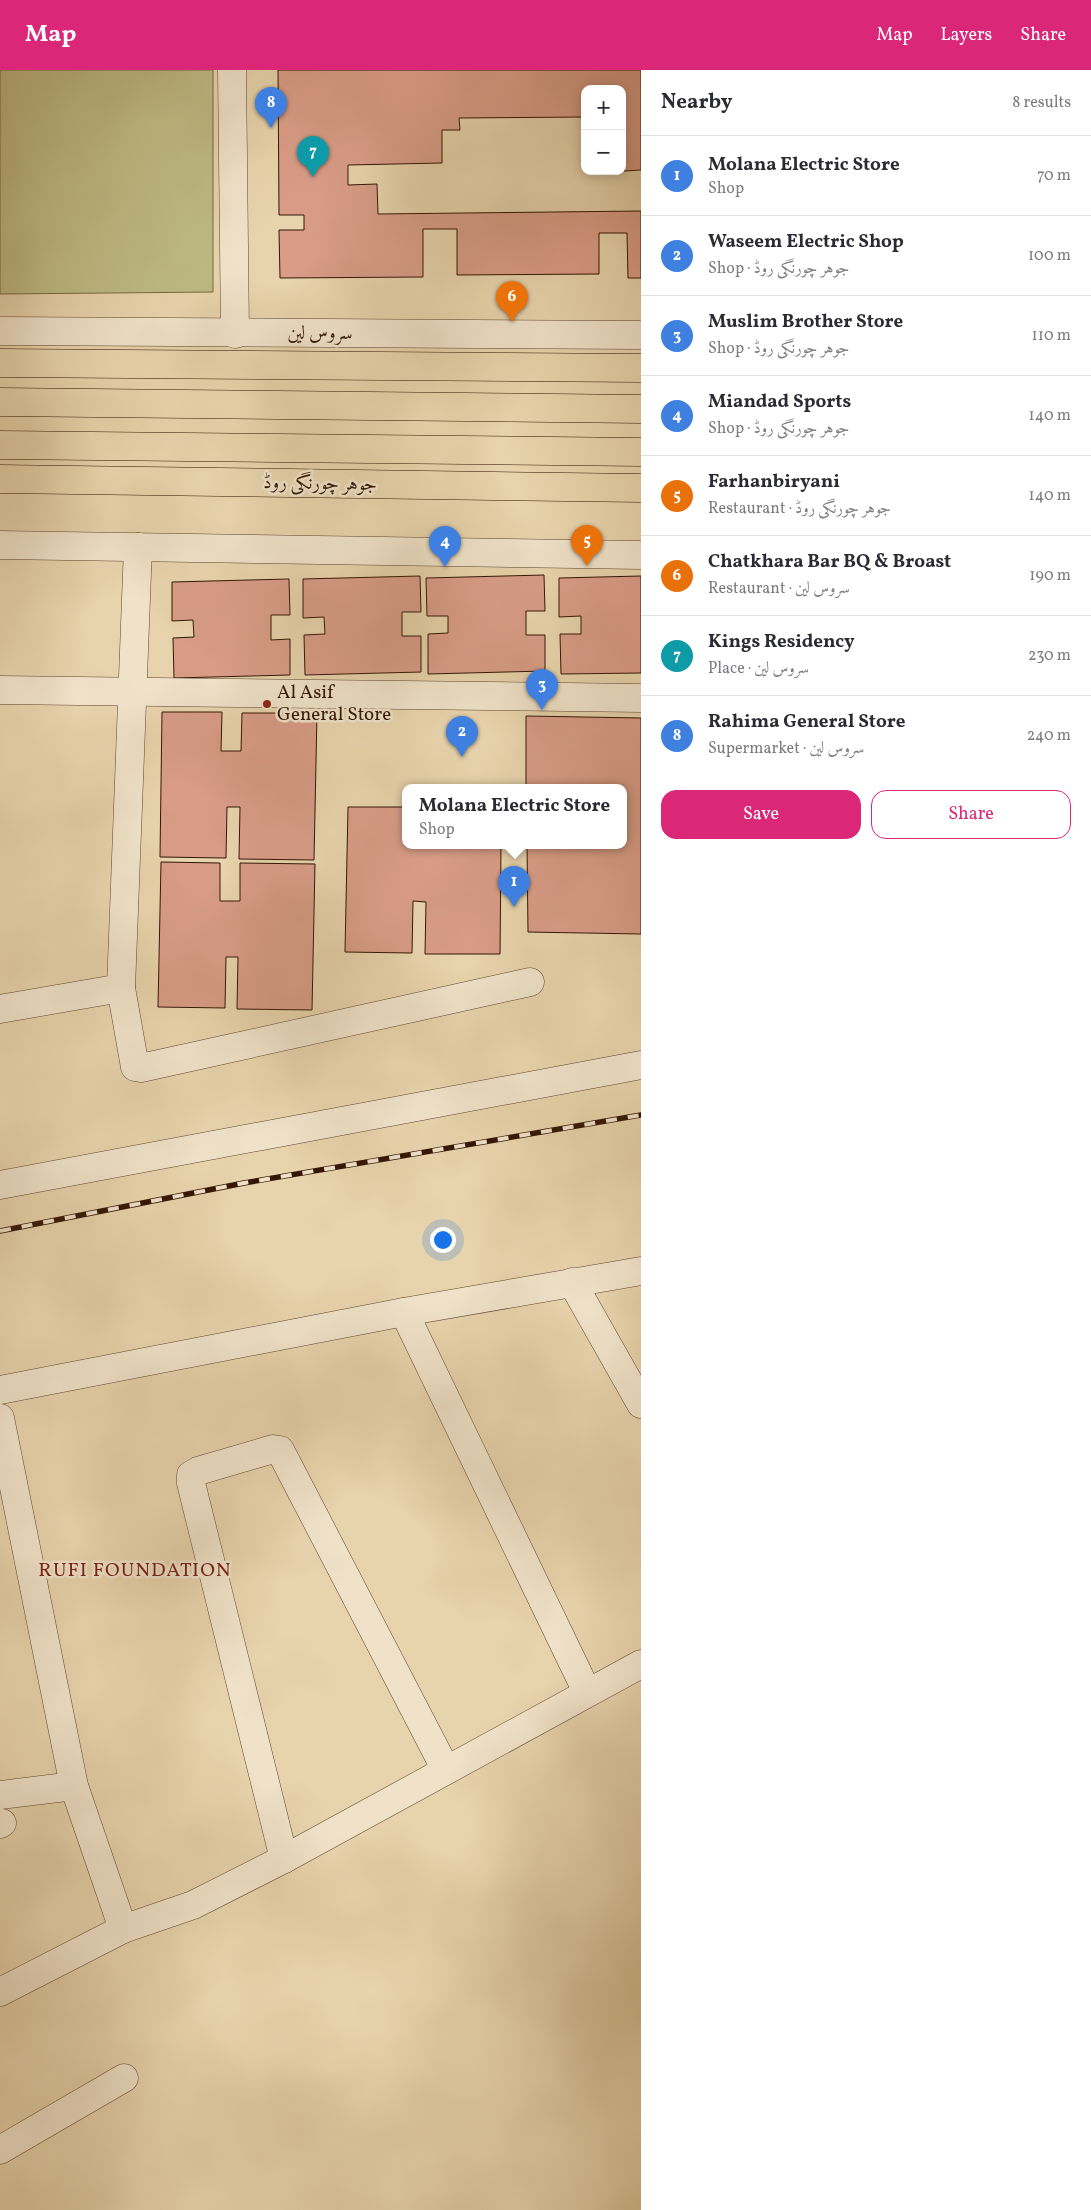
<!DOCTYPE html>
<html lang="en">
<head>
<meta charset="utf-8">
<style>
  body { margin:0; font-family:Vollkorn,Amiri,serif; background:#f2f2f3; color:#2b2b33 }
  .controls { position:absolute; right:15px; top:15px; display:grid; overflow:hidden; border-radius:10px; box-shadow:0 2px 12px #0003 }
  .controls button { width:45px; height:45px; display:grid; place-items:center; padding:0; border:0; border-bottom:1px solid #e1e1e2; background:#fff; color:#2b2b33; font:25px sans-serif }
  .you { position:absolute; left:442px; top:1169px; width:18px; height:18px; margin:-12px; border:4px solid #fff; border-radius:50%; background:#1a73e8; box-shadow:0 0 0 8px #1a73e833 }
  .badge { display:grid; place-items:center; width:32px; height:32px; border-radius:50%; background:#db2777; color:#fff; font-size:16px; font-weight:700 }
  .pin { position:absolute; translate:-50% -41px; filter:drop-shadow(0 1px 2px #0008) }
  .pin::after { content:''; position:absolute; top:26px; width:18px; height:15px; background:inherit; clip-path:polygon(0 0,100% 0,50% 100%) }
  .popup { position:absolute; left:402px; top:714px; width:225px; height:65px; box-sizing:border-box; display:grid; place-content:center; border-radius:10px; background:#fff; filter:drop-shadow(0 1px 4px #0005); font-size:16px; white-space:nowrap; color:#7c7c81 }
  .popup b { font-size:19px; color:#2b2b33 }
  .popup::after { content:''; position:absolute; left:50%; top:100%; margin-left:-10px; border:10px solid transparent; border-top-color:#fff }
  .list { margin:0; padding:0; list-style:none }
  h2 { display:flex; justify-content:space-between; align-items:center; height:65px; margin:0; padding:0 20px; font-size:21px }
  h2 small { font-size:16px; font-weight:400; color:#7c7c81 }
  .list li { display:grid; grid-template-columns:32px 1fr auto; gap:15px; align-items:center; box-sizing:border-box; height:80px; padding:0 20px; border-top:1px solid #e1e1e2 }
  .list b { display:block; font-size:19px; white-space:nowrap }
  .list p { margin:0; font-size:16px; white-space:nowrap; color:#7c7c81 }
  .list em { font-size:16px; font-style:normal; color:#7c7c81 }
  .actions { display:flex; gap:10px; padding:15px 20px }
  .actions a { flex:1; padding:11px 0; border:1px solid #db2777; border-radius:15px; text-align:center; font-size:18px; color:#db2777 }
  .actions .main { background:#db2777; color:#fff }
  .map { position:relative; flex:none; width:641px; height:2140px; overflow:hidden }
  header { display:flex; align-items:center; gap:30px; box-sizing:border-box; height:70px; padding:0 25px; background:#db2777; color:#fff }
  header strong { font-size:24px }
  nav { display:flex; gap:28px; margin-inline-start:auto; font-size:18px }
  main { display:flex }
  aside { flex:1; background:#fff }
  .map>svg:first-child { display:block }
</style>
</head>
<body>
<header>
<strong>Map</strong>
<nav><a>Map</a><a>Layers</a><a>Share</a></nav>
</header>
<main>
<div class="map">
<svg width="641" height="2140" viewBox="0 0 641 2140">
  <rect width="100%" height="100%" fill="#e7d3ac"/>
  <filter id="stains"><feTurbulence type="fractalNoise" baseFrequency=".004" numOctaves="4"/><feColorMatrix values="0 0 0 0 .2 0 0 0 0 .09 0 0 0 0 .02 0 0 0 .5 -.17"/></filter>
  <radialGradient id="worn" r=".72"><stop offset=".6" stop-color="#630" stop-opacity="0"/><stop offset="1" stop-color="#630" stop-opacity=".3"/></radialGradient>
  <polygon fill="#beba84" stroke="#796844" points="0,0 213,0 213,222 0,224"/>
  <g fill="#d89c87" stroke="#341604">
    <polygon points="278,0 641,0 641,100 624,101 622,19 585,19 585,47 459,48 460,60 442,60 442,93 348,95 348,115 377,114 378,144 641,141 641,208 628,208 627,163 599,163 599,204 457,205 457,159 423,159 423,207 280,208 279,160 304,160 304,145 279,145"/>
    <polygon points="544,505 545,541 526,541 526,565 545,565 545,601 428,604 428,564 448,563 448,546 427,546 426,508"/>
    <polygon points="420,506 421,542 402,542 402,566 421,566 421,602 305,605 304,565 325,564 324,547 303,548 303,509"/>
    <polygon points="641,506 641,603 561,604 560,564 581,564 581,546 559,547 559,508"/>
    <polygon points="289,509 290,545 271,545 271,570 290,569 290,605 174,608 173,568 194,567 193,550 172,551 172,512"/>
    <polygon points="162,642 222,642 221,681 241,681 242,643 317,643 314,790 239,789 240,737 227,737 226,788 160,787"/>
    <polygon points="526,646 641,648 641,864 528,862 527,776 623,776 623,718 526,718"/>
    <polygon points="348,737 405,737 405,776 501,776 500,884 425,884 426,832 413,831 412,883 345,882"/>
    <polygon points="161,792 220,793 220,831 240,831 240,793 315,794 312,940 237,939 238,887 226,887 225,938 158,937"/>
  </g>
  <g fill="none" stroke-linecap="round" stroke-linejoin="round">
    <g stroke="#61452e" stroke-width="29">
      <g id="minor">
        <polyline points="232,0 235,264"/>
        <polyline points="0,261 641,265"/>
        <polyline points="0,475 641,485"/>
        <polyline points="138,477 121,918 135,997 141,998 530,912"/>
        <polyline points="0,620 641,628"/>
        <polyline points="0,939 121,918"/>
        <polyline points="0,1115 641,995"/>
        <polyline points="572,1212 641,1334"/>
        <polyline points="404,1242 587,1622"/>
        <polyline points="0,1320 404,1242 641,1201"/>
        <polyline points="0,1348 74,1716 123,1859"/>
        <polyline points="0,1725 74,1716"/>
        <polyline points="0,1754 2,1753"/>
        <polyline points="284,1789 191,1413 191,1405 198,1401 273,1379 280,1380 446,1700"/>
        <polyline points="0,1922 123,1859 193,1835 284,1789 641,1594"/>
        <polyline points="0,2080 124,2008"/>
      </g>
    </g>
    <g stroke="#341604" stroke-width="29">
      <g id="major">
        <polyline points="0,293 641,298"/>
        <polyline points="0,332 641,339"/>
        <polyline points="0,375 641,382"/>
        <polyline points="0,409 641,418"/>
      </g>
    </g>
    <use href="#minor" stroke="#efe2c9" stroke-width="28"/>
    <use href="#major" stroke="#e7d3ac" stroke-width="28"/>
    <g stroke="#341604" stroke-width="5.5">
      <polyline id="rail" points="0,1161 244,1113 641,1045"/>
    </g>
    <use href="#rail" stroke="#efe2c9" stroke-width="4" stroke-dasharray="11" stroke-linecap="butt"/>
  </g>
  <circle fill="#8f2418" stroke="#efe2c9" stroke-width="2" cx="267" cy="634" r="5"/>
  <g text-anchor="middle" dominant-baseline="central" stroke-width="5" stroke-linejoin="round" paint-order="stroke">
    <g font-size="19" fill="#341604" stroke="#efe2c9">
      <text x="320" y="264">سروس لین</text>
      <text transform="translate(320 414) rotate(1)">جوہر چورنگی روڈ</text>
    </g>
    <g font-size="19" fill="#341604" stroke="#efe2c9" text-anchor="start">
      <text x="277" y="623">Al Asif<tspan x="277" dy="22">General Store</tspan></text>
    </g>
    <g font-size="20" letter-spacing="1" fill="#7a1f14" stroke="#efe2c9">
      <text x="135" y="1501">RUFI FOUNDATION</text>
    </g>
  </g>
  <rect width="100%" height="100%" filter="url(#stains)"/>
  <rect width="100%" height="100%" fill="url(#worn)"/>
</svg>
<div class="controls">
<button>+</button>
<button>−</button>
</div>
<div class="you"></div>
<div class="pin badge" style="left:514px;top:837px;background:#3f7fe0">1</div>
<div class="popup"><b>Molana Electric Store</b>Shop</div>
<div class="pin badge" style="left:462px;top:687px;background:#3f7fe0">2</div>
<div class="pin badge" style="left:542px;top:640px;background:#3f7fe0">3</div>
<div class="pin badge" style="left:445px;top:497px;background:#3f7fe0">4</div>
<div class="pin badge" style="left:587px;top:496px;background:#e8710a">5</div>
<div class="pin badge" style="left:512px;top:252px;background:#e8710a">6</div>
<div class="pin badge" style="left:313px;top:107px;background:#0f9aa8">7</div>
<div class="pin badge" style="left:271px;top:58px;background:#3f7fe0">8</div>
</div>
<aside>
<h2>Nearby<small>8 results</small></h2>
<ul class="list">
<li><span class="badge" style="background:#3f7fe0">1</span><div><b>Molana Electric Store</b><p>Shop</p></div><em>70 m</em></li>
<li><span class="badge" style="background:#3f7fe0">2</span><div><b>Waseem Electric Shop</b><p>Shop · جوہر چورنگی روڈ</p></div><em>100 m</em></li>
<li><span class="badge" style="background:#3f7fe0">3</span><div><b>Muslim Brother Store</b><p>Shop · جوہر چورنگی روڈ</p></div><em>110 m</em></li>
<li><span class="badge" style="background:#3f7fe0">4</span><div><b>Miandad Sports</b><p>Shop · جوہر چورنگی روڈ</p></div><em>140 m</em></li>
<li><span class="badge" style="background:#e8710a">5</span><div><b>Farhanbiryani</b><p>Restaurant · جوہر چورنگی روڈ</p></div><em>140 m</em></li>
<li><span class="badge" style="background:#e8710a">6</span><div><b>Chatkhara Bar BQ &amp; Broast</b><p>Restaurant · سروس لین</p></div><em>190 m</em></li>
<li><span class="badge" style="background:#0f9aa8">7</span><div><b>Kings Residency</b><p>Place · سروس لین</p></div><em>230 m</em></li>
<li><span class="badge" style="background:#3f7fe0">8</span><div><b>Rahima General Store</b><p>Supermarket · سروس لین</p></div><em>240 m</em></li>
</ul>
<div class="actions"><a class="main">Save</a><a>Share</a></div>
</aside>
</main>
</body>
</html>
